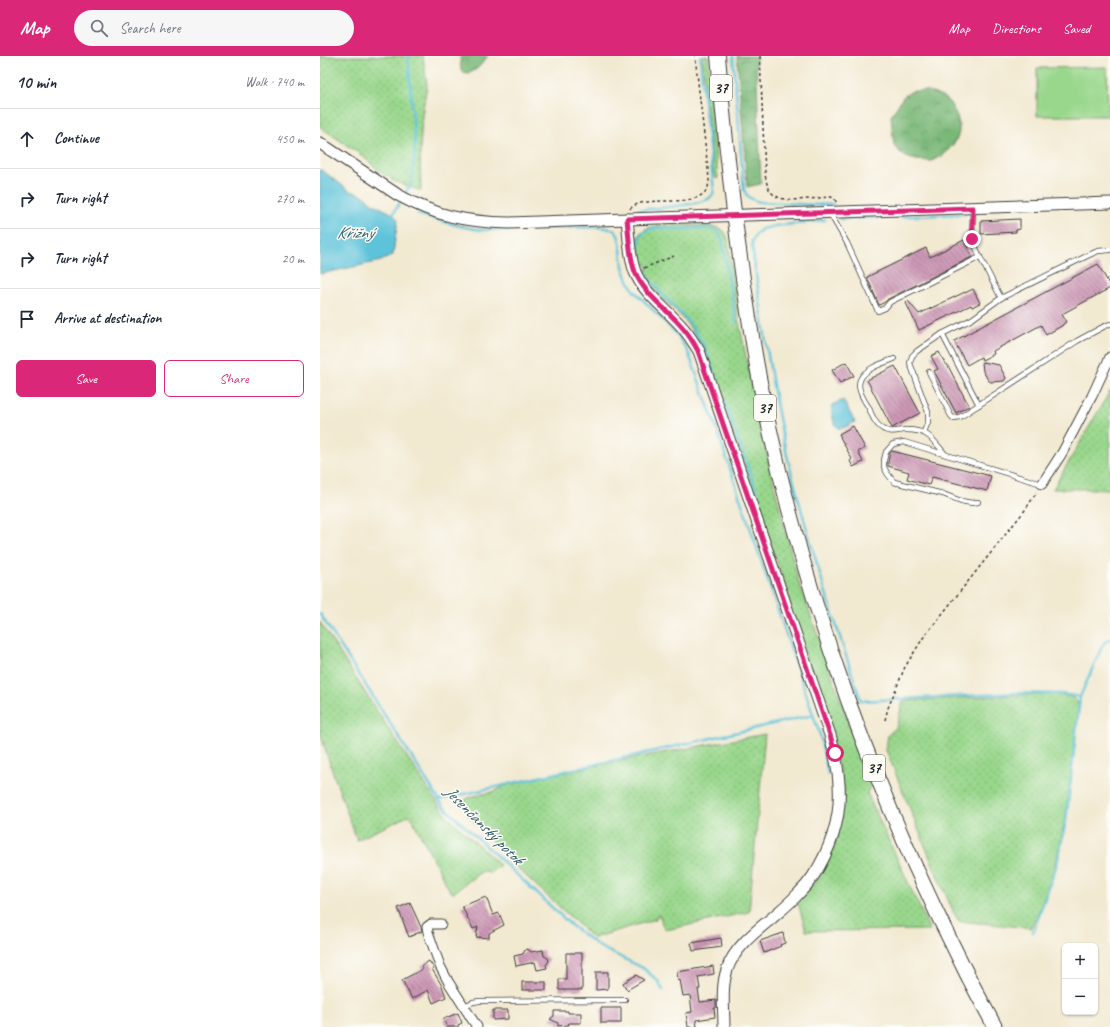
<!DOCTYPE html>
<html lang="en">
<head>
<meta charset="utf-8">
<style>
  body { margin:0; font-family:Caveat,sans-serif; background:#f6f6f7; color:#1f2937 }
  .controls { position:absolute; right:12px; bottom:12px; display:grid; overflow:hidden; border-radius:6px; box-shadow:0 1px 3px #0004 }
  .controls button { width:36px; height:36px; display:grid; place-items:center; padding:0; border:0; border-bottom:1px solid #e0e1e3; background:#fff; color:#1f2937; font:20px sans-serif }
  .stop { position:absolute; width:12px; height:12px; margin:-9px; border:3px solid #db2777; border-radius:50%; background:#fff }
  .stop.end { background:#db2777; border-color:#fff; box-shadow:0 1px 4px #0008 }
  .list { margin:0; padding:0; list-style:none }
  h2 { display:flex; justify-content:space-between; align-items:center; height:52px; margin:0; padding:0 16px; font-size:17px }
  h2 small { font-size:13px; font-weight:400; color:#747a83 }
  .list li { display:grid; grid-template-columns:26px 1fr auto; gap:12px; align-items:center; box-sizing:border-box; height:60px; padding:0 16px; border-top:1px solid #e0e1e3 }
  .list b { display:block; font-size:15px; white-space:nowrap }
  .list em { font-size:13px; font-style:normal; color:#747a83 }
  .actions { display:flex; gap:8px; padding:12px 16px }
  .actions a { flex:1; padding:9px 0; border:1px solid #db2777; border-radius:6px; text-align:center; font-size:14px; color:#db2777 }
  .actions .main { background:#db2777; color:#fff }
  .icon { flex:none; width:22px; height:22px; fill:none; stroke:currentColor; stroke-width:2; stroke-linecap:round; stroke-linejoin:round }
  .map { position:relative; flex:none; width:790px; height:971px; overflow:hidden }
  header { display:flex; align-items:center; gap:24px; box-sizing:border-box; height:56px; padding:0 20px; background:#db2777; color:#fff }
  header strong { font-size:19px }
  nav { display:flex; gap:22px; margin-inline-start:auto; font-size:14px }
  .search { width:280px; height:36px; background:#f6f6f7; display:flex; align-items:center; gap:10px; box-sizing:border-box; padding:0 14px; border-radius:22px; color:#747a83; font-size:15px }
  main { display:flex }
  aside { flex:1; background:#fff }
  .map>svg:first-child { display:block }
</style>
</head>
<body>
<header>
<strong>Map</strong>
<div class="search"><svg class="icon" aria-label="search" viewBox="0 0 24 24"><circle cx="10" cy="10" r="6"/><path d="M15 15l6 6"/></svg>Search here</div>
<nav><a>Map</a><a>Directions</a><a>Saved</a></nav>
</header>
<main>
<aside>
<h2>10 min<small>Walk · 740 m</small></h2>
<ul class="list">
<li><svg class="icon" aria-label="ahead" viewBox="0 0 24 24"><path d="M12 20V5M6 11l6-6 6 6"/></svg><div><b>Continue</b></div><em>450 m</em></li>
<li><svg class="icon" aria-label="right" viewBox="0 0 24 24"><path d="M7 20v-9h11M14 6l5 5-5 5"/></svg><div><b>Turn right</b></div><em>270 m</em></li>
<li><svg class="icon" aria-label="right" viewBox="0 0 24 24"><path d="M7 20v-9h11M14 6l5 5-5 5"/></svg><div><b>Turn right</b></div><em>20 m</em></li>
<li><svg class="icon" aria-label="arrive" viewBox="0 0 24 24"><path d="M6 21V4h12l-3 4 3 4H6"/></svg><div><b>Arrive at destination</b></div></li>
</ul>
<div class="actions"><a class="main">Save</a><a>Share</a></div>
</aside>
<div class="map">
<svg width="790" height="971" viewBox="0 0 790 971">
  <defs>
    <pattern id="grass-dots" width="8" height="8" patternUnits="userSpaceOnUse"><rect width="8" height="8" fill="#99d78c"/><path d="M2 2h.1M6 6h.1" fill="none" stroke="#83b878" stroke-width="1.8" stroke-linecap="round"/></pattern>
    <pattern id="forest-crowns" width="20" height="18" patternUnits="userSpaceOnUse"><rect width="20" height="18" fill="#7ab878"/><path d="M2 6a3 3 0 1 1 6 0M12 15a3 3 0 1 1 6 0" fill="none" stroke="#639562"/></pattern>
    <pattern id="building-back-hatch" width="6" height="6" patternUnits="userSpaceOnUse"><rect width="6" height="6" fill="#cc97b5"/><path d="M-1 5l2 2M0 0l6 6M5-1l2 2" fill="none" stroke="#a57a92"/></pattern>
  </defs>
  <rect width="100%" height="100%" fill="#fdfcf7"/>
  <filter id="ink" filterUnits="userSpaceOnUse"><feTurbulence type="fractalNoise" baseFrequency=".025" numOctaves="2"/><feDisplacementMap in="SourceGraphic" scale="8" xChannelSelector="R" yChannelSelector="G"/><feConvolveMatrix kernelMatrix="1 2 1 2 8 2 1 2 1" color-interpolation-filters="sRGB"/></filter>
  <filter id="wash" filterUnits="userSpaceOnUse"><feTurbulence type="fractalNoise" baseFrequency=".012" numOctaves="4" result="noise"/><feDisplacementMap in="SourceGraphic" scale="16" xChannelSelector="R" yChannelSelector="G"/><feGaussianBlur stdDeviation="0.9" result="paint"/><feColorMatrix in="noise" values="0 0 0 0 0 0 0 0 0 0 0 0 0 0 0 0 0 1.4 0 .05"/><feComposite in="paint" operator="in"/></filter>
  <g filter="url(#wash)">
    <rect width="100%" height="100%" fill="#f2e9d1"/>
    <g fill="url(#grass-dots)" stroke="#5a7a54">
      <polygon points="0,0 103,0 107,29 102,59 100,96 101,135 71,124 72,123 63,118 40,98 0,71"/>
      <polygon points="382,0 388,0 391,49 398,122 395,122 393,115"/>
      <path d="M336,169l53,1 10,2 6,4 3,7 11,83 16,79 17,76 26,103 73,205 -4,8 63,137 -124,1 -8,-28 23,-29 8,-15 8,-22 7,-51 -60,-203 -76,-221c-6,-14 -13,-28 -23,-41 -14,-16 -33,-29 -43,-49l6,-2 -2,-6 -7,2c-5,-22 -8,-34 17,-41z"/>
      <polygon points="790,335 790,433 733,433"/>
      <path d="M0,566l62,97 57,86 9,12 52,48 -10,8c-2,-1 -4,-2 -6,-2 -4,0 -26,19 -31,22l-3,-2 -40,-76 -53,25 -24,-67 -13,-40z"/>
      <path d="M698,639c13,0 44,-3 55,3 3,2 4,4 6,7 -8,75 -13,155 -48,223l-72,-7 -4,-6 -16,-35 -53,-130 2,-15 8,-7 7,-27z"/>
      <path d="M445,678l-16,178 -83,18 -4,-6 -2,-8h-4v3l-63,19 -79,-73 2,-4 -5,-7h-5l-13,-12 -14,-20 -3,2c-6,-7 -11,-12 -12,-21l2,-4 8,-3 19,-4 13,-7 34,-8 89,-18z"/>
    </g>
    <g fill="url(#forest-crowns)" stroke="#4b6a4a">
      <path d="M140,0h28c-7,8 -11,17 -23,17l-4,-3z"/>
      <polygon points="417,0 436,0 441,128 427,131"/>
      <polygon points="592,35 607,35 623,41 630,47 637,60 639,68 639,76 636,85 623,100 611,105 596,104 589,102 583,99 574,90 571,60 583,41"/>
    </g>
    <polygon fill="#99d78c" stroke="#5a7a54" points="787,11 788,60 717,60 717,12"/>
    <g fill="#5dc3da" stroke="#3c707b">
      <polygon points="0,113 30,135 43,139 52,147 73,158 78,164 75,183 73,199 61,205 0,218"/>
      <path d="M523,344l12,22c-11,5 -18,13 -22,-4 -1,-4 -2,-9 -1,-13z"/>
    </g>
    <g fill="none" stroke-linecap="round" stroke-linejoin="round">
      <g stroke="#5dc3da" stroke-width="2.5">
        <polyline points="413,0 424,134 428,141 436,145 441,146 496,149 513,148"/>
        <polyline points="84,139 92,126 95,90 88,0"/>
        <path d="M318,154c13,-1 65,-5 73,-13 4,-4 3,-9 2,-15l-11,-100 -2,-26"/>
        <polyline points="98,158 135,169 160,174 275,171 286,172 294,174 298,179 300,186 303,211 308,224 314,235 345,266 358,280 368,296 395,368 500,679 508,718"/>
        <polyline points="71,159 73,158 82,143"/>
        <polyline points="520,163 644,158"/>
        <path d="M505,164l-50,6 -13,3 -6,5 -4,7v6c9,62 17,124 30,186 10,48 24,94 38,141 13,42 27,85 41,127l157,-8 46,1 16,3 -14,124 -9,43 -24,68"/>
        <path d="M416,266l-14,-83c-2,-4 -4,-7 -8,-9 -9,-3 -24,-1 -34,-1 -25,-1 -47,-6 -40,29 6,25 30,42 46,61 8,9 14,20 20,31l53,148"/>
        <polyline points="0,558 123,750 252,870 280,891 323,912 338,925 343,934"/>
        <polyline points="760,641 783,588 790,583"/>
        <polyline points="118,744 493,659"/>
      </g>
    </g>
    <g id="blocks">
      <g fill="url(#building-back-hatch)">
        <polygon points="700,163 700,173 696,174 696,176 661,178 661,165"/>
        <polygon points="644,184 652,201 568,243 565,246 559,249 547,221 606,192 610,201"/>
        <polygon points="778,208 790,230 790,232 742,258 746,266 743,268 743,269 726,279 721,269 673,295 674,298 662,304 661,301 647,309 634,285"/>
        <polygon points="653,233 660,247 652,251 651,249 599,274 586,247 588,245 599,258 645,236 645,237"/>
        <polygon points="619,296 626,309 627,308 649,350 636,357 614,315 618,313 611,300"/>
        <polygon points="526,306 534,320 520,327 512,314"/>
        <polygon points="662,306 679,309 686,322 684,325 671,326 668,324 663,315"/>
        <polygon points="575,310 600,357 572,372 547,324"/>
        <polygon points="533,370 545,392 538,396 543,406 533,411 530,405 532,403 520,381 521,381 519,378"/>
        <polygon points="572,395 671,420 667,435 612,421 609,429 587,423 589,416 568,410 568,406 570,397"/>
        <polygon points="166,841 173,859 179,857 184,869 169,877 169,882 156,881 158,871 153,873 142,850"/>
        <polygon points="90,847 101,871 102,875 89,881 78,852"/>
        <polygon points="463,877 465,887 460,889 461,890 444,897 440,885"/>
        <polygon points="401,882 402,891 373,895 371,887"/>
        <polygon points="208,893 211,896 223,894 224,900 228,902 229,905 226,909 227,912 217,914 215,906 196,910 194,900 203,898 205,894"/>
        <polygon points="246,897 262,897 262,934 239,934 239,923 246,923"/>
        <polygon points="109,905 114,912 112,913 122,930 126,941 113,947 108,934 92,943 82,924 103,913 101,910"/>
        <polygon points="393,910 394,918 378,921 380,933 378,933 380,946 396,944 396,952 394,952 395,961 376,964 377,971 368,971 366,957 372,956 370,939 363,940 360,924 358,925 357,916"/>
        <polygon points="276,916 288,916 288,933 276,934"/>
        <polygon points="316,919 324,924 307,934 303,927"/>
        <rect x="202" y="926" width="24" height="8"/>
        <rect x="281" y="952" width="20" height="15"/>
        <polygon points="173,954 188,954 188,963 173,964"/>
        <polygon points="234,955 248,955 248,957 261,957 261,967 248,967 249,969 238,970 238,967 230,963 234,960"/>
        <polygon points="138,957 142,967 138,969 138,971 127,971 123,963"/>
      </g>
    </g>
  </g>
  <g filter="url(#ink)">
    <use href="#blocks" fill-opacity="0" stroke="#3c3b37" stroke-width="1"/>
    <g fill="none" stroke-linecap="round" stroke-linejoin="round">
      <g stroke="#3c3b37" stroke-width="6">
        <g id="service">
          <polyline points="653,152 652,183 660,201 681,242"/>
          <polyline points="512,157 512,161 527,187 558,255 565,252 570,246 660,201"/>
          <polyline points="622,278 659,349"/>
          <path d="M574,303c-11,4 -35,11 -35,26 0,8 6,17 10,23 3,8 7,18 16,22 5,3 12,1 18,0 24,-1 28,7 42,24"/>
          <polyline points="609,316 631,360 633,362 640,361 757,285 783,271 790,268"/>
          <polyline points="604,376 608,366 608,356 590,307 592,300 597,295 622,278 652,263 681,242 769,199 778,195 790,194"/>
          <polyline points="658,446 652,447 641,445 623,438 574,426 567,417 564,411 564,404 566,396 573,388 584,386 722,428"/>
          <polyline points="144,950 153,946 159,945 305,944"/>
        </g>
      </g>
      <g stroke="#3c3b37" stroke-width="11">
        <g id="minor">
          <polyline points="722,428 742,397 772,340 790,301"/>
          <polyline points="121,868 111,868 107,871 108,876 120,910 129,927 157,971"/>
        </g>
      </g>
      <g stroke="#3c3b37" stroke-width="13">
        <g id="tertiary">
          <path d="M0,87l78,52c38,21 68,27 111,28l601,-20"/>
          <path d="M307,163c2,17 2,37 8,53 9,22 33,38 48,56 6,7 11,15 16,23l131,384c7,25 12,52 8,78 -4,27 -19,61 -39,80 -8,9 -18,17 -27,25 -16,13 -39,31 -45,52 -6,17 -3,39 -3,57"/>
        </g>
      </g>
      <g stroke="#3c3b37" stroke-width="16">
        <path id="primary" d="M398,0c7,83 16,166 29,249 6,40 13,81 22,121 40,185 107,369 193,538 10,21 22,42 33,63"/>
      </g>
      <g stroke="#3c3b37" stroke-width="1.5" stroke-dasharray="3 3" stroke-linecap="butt">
        <path d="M440,0l5,118c1,6 2,13 6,18 11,14 45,5 60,5l3,1 3,5"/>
        <path d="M310,153c15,-17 68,3 78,-22 1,-3 1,-6 1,-9l-14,-122"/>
        <polyline points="324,212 354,200"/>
        <polyline points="565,664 568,652 585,611 603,582 705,454 717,436"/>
      </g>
      <use href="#service" stroke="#fff" stroke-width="4.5"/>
      <use href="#minor" stroke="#fff" stroke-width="9"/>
      <use href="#tertiary" stroke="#fff" stroke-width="11"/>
      <use href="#primary" stroke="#fff" stroke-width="14"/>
    </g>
  </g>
  <g fill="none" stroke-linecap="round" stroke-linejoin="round" filter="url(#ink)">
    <path stroke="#db2777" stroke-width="5" d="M515,697l-5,-18 -132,-384c-4,-8 -9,-16 -15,-23 -15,-18 -39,-34 -48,-56 -6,-16 -6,-36 -8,-53l346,-11 -1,31"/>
  </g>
  <g text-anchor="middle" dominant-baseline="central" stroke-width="3" stroke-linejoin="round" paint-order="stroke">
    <g fill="#fdfcf7" stroke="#605f5e" stroke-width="1">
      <rect x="390" y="19" width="22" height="26" rx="3"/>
      <rect x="434" y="339" width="22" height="26" rx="3"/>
      <rect x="543" y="699" width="22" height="26" rx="3"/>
    </g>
    <g font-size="15" font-weight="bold" fill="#1c1c1c">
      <text x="401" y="32">37</text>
      <text x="445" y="352">37</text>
      <text x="554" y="712">37</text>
    </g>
    <g font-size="17" font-style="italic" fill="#365f68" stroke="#fdfcf7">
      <text x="35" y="176">Křižný</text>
      <text transform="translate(164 769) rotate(45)">Jesenčanský potok</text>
    </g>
  </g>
</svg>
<div class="controls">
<button>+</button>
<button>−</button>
</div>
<div class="stop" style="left:515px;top:697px"></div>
<div class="stop end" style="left:652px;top:183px"></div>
</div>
</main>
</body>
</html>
